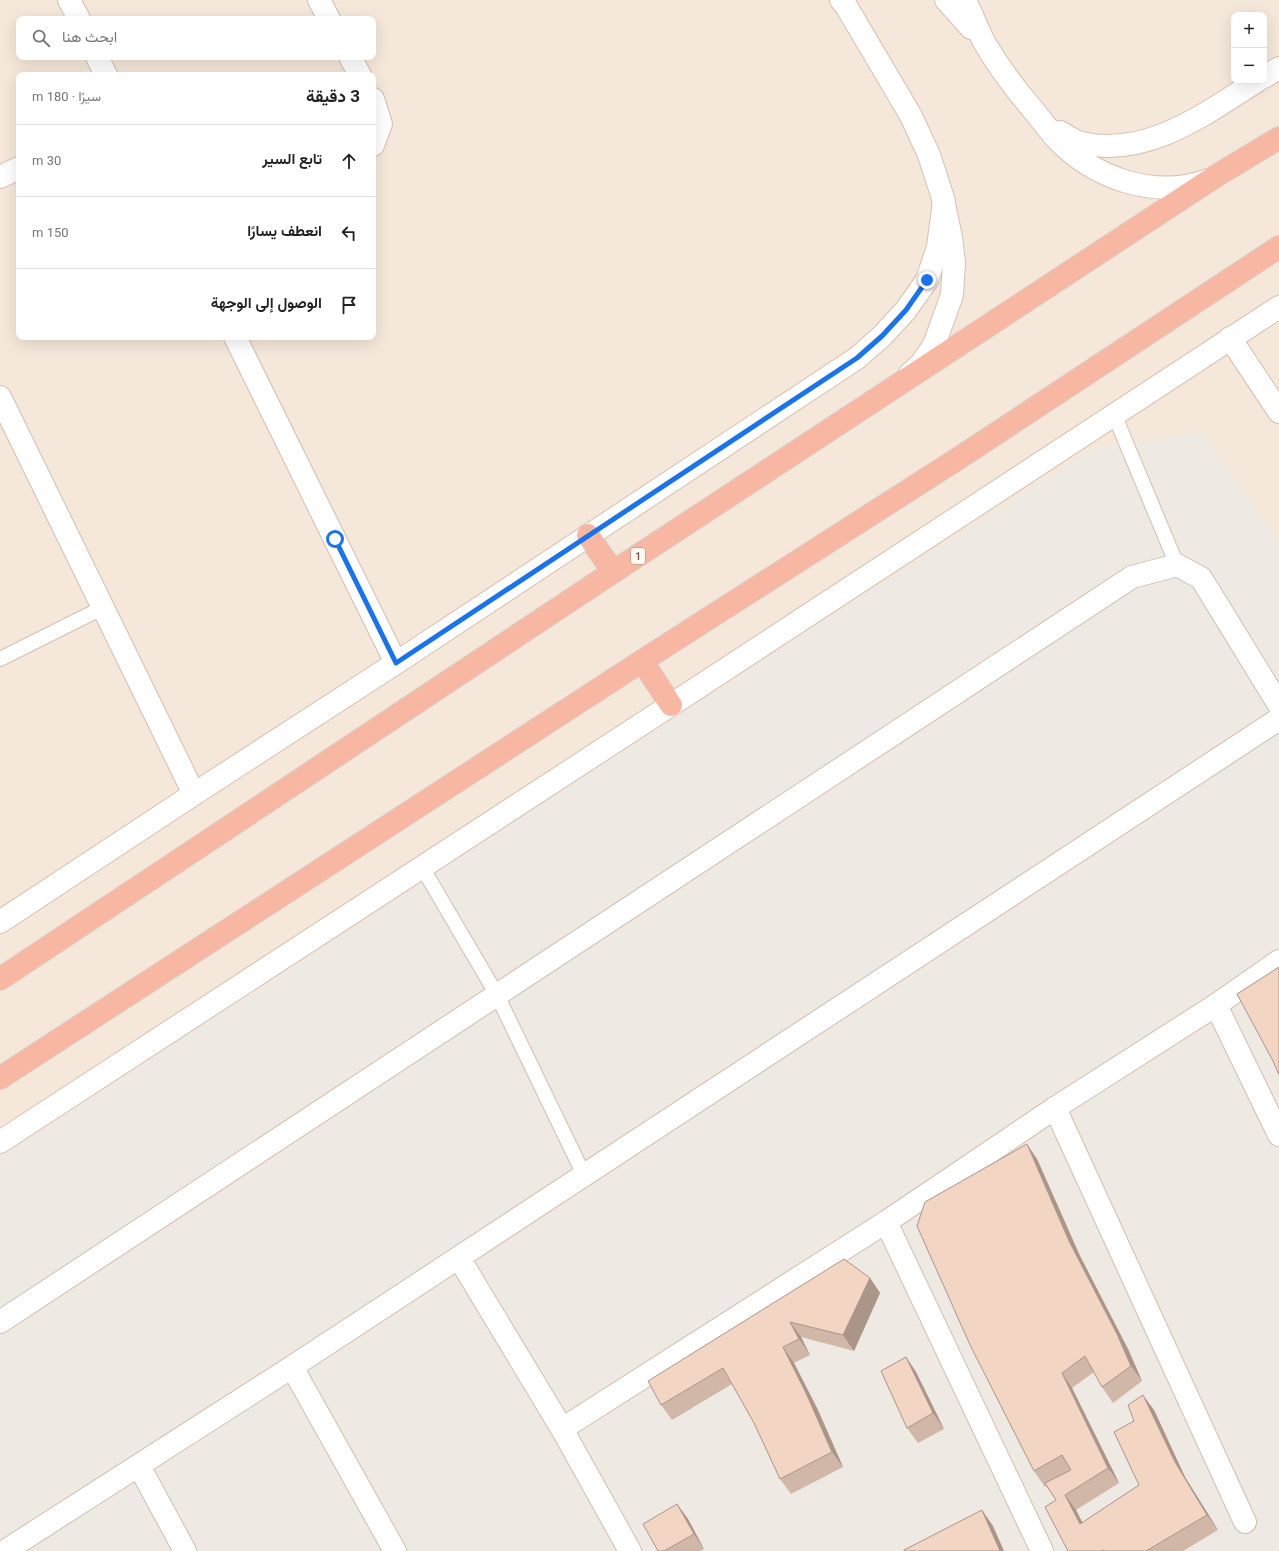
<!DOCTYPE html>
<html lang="ar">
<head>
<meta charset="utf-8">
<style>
  body { margin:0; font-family:Roboto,Vazirmatn,sans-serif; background:#f6f6f6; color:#222; direction:rtl }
  .controls { position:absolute; right:12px; top:12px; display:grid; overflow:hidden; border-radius:8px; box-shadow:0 4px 16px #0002 }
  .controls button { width:36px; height:36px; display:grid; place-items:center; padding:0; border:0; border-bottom:1px solid #e0e0e0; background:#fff; color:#222; font:20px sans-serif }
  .stop { position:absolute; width:12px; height:12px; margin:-9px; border:3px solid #1a73e8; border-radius:50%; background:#fff }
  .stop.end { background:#1a73e8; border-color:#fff; box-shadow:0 1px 4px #0008 }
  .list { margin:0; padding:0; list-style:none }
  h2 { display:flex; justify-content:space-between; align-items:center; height:52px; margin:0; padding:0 16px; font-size:17px }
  h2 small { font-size:13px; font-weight:400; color:#767676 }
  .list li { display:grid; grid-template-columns:26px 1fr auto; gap:12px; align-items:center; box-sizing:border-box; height:72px; padding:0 16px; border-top:1px solid #e0e0e0 }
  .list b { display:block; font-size:15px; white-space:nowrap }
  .list em { font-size:13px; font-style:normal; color:#767676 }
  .icon { flex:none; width:22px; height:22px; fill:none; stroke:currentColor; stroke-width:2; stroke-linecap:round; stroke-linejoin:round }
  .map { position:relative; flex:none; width:1279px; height:1551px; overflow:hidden; direction:ltr }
  .search { position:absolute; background:#fff; box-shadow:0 4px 16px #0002; left:16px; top:16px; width:360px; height:44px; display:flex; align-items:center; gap:10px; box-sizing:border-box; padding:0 14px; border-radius:8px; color:#767676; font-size:15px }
  .panel { position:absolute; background:#fff; box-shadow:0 4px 16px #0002; left:16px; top:72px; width:360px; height:268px; border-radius:8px; direction:rtl }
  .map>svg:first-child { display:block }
</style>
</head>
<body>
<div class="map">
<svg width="1279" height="1551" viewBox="0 0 1279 1551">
  <rect width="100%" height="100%" fill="#fdf6ec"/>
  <path fill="#f5e8da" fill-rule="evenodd" d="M0,0h1279v1551h-1279zM1234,15h30v66h-30zM19,19h354v38h-354zM19,75h354v262h-354z"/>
  <polygon fill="#efe9e4" points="1202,432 1279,542 1279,1551 0,1551 0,1143 1096,447"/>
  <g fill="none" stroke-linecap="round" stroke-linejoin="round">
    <g stroke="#d1beb0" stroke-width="16">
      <g id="lane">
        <polyline points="1114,414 1177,565"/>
        <polyline points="0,659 102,608"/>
        <polyline points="422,867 497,995 584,1175"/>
      </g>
    </g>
    <g stroke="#d1beb0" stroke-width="24">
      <g id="street">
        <polyline points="69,0 79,19"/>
        <polyline points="319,0 329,19"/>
        <polyline points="97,57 106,75"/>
        <polyline points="350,57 360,75"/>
        <polyline points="373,99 381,124 373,145"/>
        <polyline points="0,177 19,168"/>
        <polyline points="235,337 396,663"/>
        <polyline points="0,397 194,794"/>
        <polyline points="1216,1005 1279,1135"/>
        <polyline points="1055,1108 1245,1522"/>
        <polyline points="886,1222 1042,1551"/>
        <polyline points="459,1258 562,1429 630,1551"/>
        <polyline points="0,1322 1132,577 1177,565 1201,578 1279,705"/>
        <polyline points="292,1367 395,1551"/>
        <polyline points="562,1429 886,1222 1055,1108 1216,1005 1279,961"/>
        <polyline points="139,1466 185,1551"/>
        <polyline points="5,1551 292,1367 1279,719"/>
      </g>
    </g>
    <g stroke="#d6c0b0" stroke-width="24">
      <g id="secondary">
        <polyline points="841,0 846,6 911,116 929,155 942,195 951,237 954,263 952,295 934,345 921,364 910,374"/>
        <polyline points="946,0 971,28"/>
        <path d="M965,0c7,14 12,28 19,42 14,24 32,48 50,69 7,9 14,18 21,26 38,41 99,63 153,43"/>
        <polyline points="1264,77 1279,68"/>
        <path d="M1060,132c6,3 12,8 18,10 66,18 127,-28 179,-61"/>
        <polyline points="1230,338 1279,412"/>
        <polyline points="0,922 194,794 396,663 857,358 882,336 906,310 927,280 938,247 944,201"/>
        <polyline points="0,1142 671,705 1279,307"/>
      </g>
    </g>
    <g stroke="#dad1cd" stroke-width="24">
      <g id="highway">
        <polyline points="588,535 613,572"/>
        <polyline points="642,661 671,705"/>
        <polyline points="0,979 613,572 1216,176 1279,138"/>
        <polyline points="0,1078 642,661 959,458 1279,247"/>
      </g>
    </g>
    <use href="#lane" stroke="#fff" stroke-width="14"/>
    <use href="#street" stroke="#fff" stroke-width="22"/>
    <use href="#secondary" stroke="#fff" stroke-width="22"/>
    <use href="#highway" stroke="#f7b7a3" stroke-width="22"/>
  </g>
  <g fill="#d1b7a8">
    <polygon points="1037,1159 1080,1256 1128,1349 1142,1381 1113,1403 1102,1387 1094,1372 1072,1388 1119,1483 1076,1510 1082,1523 1139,1485 1154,1410 1185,1477 1218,1530 1183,1551 1068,1551 1056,1500 1046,1486 1045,1487 1034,1471"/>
    <polygon points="870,1278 880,1293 854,1351 801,1337 810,1355 794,1363 817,1408 843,1467 791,1494 780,1479 754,1423 732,1384 672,1420 661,1405 648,1381"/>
    <polygon points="906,1357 916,1372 944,1429 918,1443 907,1428"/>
    <polygon points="677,1504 688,1519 704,1549 701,1551 658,1551"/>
  </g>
  <g fill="#aa9588">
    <polygon points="1027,1144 1037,1159 1080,1256 1128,1349 1142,1381 1131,1366 1069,1241"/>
    <polygon points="870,1278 880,1293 854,1351 843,1335"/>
    <polygon points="790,1322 801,1337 810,1355 799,1339"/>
    <polygon points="783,1347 794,1363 817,1408 843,1467 832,1452"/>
    <polygon points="906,1357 916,1372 944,1429 933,1413"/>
    <polygon points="1062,1373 1072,1388 1119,1483 1108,1468"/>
    <polygon points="1143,1395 1154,1410 1185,1477 1218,1530 1207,1515 1175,1462"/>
    <polygon points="1065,1495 1076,1510 1091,1539 1080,1524"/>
    <polygon points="677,1504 688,1519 704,1549 694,1534"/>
    <polygon points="982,1510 993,1526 1004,1551 1000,1551"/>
  </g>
  <g fill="#f3d5c3" stroke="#aa9588">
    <polygon points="1279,967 1279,1075 1273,1061 1237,994"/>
    <polygon points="1027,1144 1069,1241 1117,1334 1131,1366 1102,1387 1085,1356 1062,1373 1108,1468 1065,1495 1080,1524 1139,1485 1114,1432 1134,1421 1128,1405 1143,1395 1175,1462 1207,1515 1146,1551 1104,1551 1104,1550 1101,1551 1068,1551 1045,1507 1056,1500 1045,1483 1071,1470 1062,1455 1034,1471 971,1347 917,1226 925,1202"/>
    <polygon points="844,1259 870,1278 843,1335 790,1322 799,1339 783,1347 806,1393 832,1452 780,1479 754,1423 723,1368 661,1405 648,1381"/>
    <polygon points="906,1357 933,1413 907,1428 881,1371"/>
    <polygon points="677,1504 694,1534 664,1551 658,1551 643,1524"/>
    <polygon points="982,1510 1000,1551 904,1551 904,1550"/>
  </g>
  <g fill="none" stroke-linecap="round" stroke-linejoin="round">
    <polyline stroke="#1a73e8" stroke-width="5" points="335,539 396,663 857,358 882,336 906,310 927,280"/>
  </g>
  <g text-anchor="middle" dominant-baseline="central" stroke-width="4" stroke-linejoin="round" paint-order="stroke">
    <rect fill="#fffaf3" stroke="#a28b7f" stroke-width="1" x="631" y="548" width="14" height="16" rx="3"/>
    <g font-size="10" font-weight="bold" fill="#7a5c4d">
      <text x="638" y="556">1</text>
    </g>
  </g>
</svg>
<div class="controls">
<button>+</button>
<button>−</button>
</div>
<div class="stop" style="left:335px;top:539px"></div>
<div class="stop end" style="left:927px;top:280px"></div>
<div class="search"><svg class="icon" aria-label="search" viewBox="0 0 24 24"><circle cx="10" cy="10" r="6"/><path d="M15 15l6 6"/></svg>ابحث هنا</div>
<section class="panel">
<h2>3 دقيقة<small>سيرًا · 180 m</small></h2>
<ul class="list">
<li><svg class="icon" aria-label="ahead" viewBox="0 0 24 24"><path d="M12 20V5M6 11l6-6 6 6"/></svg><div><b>تابع السير</b></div><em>30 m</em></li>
<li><svg class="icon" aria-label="left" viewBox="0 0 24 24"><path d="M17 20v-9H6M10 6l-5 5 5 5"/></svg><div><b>انعطف يسارًا</b></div><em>150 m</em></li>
<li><svg class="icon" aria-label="arrive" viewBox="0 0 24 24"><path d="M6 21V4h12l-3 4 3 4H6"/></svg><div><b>الوصول إلى الوجهة</b></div></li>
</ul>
</section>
</div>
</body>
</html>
